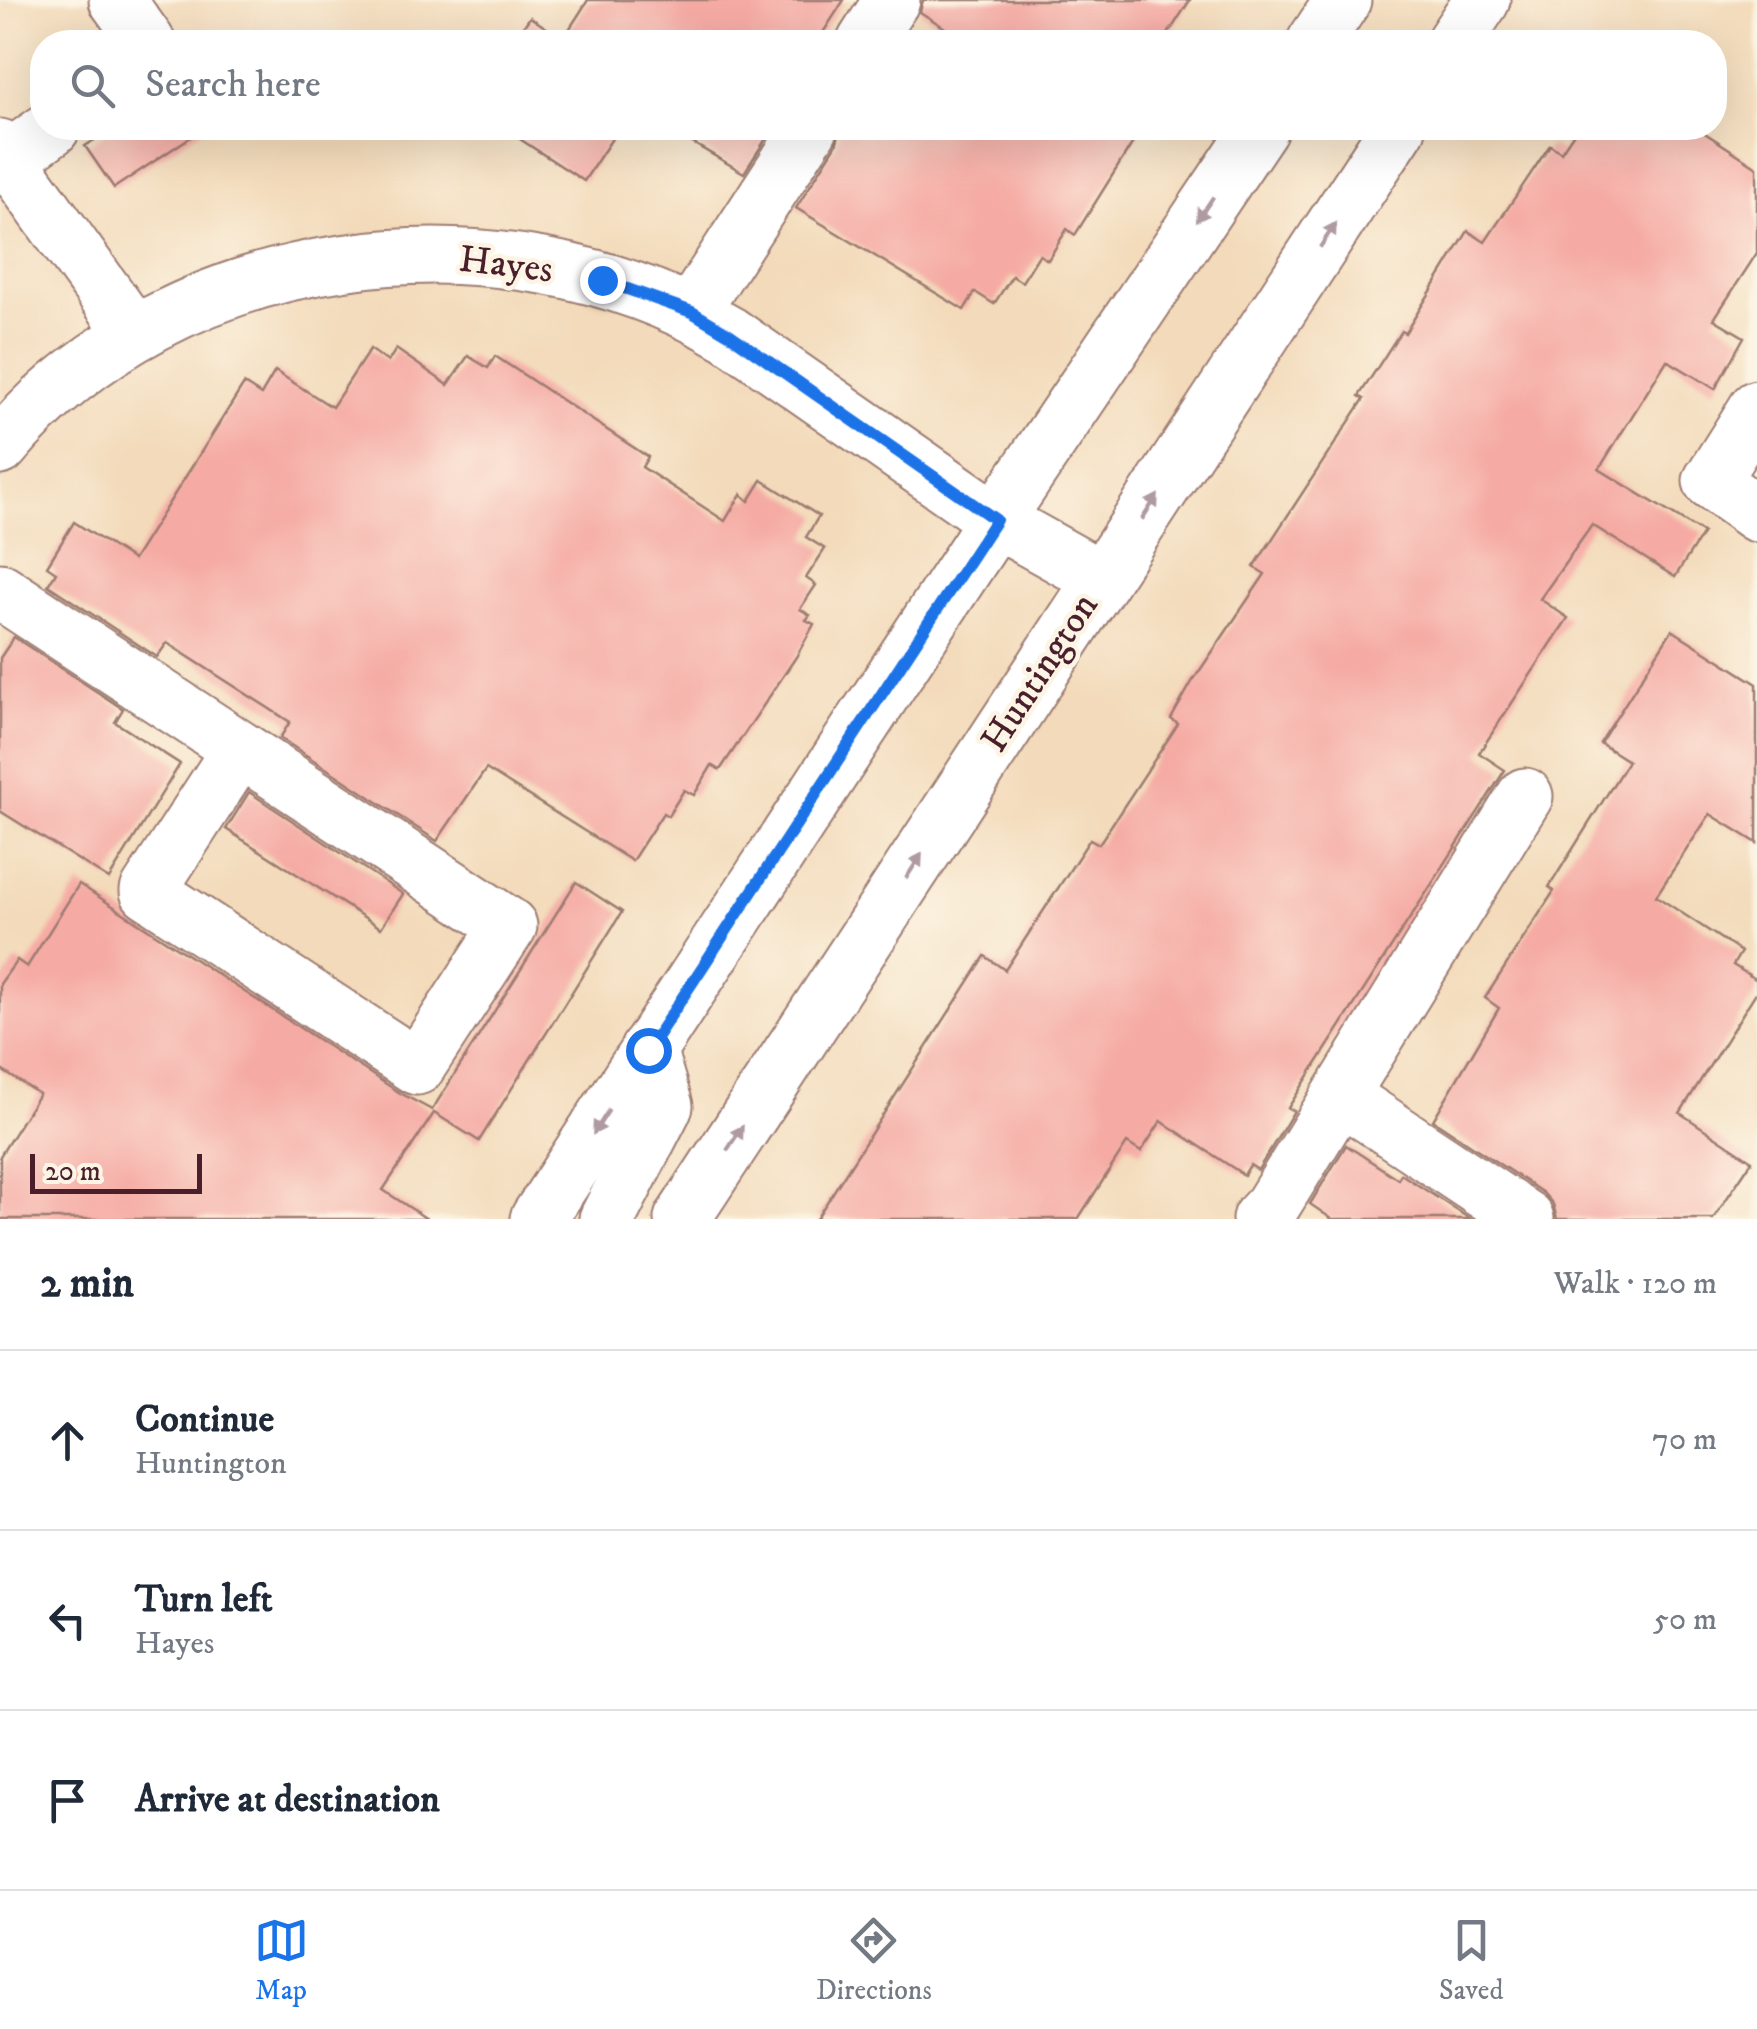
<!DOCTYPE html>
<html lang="en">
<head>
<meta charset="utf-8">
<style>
  body { margin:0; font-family:"IM FELL DW Pica",serif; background:#f2f2f3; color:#1f2937 }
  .scale { position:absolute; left:30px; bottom:25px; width:172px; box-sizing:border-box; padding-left:10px; border:5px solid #4a1f2b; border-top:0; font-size:28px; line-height:35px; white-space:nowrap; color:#4a1f2b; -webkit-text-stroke:8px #fcf5e5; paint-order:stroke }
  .stop { position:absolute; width:30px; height:30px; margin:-22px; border:8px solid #1a73e8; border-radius:50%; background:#fff }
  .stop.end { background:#1a73e8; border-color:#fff; box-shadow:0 2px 10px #0008 }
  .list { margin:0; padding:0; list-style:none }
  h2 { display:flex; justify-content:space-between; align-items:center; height:130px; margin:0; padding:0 40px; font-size:42px }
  h2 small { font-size:32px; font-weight:400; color:#747a83 }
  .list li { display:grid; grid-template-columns:65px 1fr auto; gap:30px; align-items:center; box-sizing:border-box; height:180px; padding:0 40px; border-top:2px solid #e0e1e3 }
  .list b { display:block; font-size:38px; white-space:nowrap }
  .list p { margin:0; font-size:32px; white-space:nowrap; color:#747a83 }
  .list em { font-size:32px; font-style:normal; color:#747a83 }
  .icon { flex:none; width:55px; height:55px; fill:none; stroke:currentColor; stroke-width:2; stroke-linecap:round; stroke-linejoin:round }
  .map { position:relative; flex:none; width:1757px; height:1219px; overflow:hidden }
  .search { position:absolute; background:#fff; box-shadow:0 10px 40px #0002; left:30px; right:30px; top:30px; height:110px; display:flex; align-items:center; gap:25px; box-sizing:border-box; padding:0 35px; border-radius:40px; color:#747a83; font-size:38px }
  .sheet { height:670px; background:#fff }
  nav { display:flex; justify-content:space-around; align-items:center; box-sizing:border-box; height:140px; border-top:2px solid #e0e1e3; background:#fff; font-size:28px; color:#747a83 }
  nav a { display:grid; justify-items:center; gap:5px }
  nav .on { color:#1a73e8 }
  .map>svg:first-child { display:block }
</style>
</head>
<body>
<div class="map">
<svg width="1757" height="1219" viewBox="0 0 1757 1219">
  <rect width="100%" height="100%" fill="#fcf5e5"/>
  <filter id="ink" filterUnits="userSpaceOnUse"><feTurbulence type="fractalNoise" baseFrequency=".01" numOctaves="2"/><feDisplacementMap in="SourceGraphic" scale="20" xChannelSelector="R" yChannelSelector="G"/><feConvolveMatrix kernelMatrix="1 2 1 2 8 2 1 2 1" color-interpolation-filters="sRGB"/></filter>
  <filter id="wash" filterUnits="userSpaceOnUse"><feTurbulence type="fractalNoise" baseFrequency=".0048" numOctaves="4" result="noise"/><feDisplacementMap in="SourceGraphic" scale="40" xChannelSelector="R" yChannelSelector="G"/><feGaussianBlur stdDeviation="2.25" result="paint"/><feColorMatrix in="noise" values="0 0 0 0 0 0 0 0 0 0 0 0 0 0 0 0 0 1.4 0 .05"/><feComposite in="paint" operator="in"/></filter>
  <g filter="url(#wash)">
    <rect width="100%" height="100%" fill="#f3daba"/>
    <g id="blocks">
      <g fill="#f5aba4">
        <polygon points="588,0 844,0 817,42 513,42 530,17 563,39"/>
        <polygon points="923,0 1190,0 1163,42 967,42 920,12"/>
        <polygon points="113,128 204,128 114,188 85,146"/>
        <polygon points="503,128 619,128 584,181"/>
        <polygon points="667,128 773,128 744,173"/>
        <polygon points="841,128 1142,128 1075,235 1067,229 1048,260 1039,255 1022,282 1012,276 994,304 975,292 964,310 796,208 836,145"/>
        <polygon points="1577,128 1697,128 1757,167 1757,253 1714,319 1744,337 1715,389 1667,360 1599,469 1703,533 1675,577 1592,525 1540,599 1568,618 1479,753 1505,770 1288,1108 1294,1111 1258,1170 1250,1165 1244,1175 1161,1121 1141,1152 1127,1143 1078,1219 816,1219 985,956 1005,970 1090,839 1099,844 1178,724 1171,719 1192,682 1265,574 1254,567 1364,399 1359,396 1401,331 1405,333 1468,231 1485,242 1550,145 1561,152"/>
        <polygon points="370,349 388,362 396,349 448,385 468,356 488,368 495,356 648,457 642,467 725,521 741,494 749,501 762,480 819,516 806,537 825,549 806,578 816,585 800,609 810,615 806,620 814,624 796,657 720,770 712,765 694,795 684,790 668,816 663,813 632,861 486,769 437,841 280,738 290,722 167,643 157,657 48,585 56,572 47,566 74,522 133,560 244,384 261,395 275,371 332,407"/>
        <polygon points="1672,630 1757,684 1757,843 1710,814 1656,896 1741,952 1733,965 1757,980 1757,991 1680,1113 1752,1161 1713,1219 1557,1219 1553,1204 1543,1193 1433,1120 1499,1008 1485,998 1554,891 1549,887 1628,761 1600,743"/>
        <polygon points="14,637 123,709 115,722 180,764 109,879 0,811 0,658"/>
        <polygon points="249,792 403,894 381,928 226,829"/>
        <polygon points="576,882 622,912 479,1141 434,1113 383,1190 427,1219 0,1219 0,1156 39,1094 0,1069 0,984 17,960 27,967 79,884 400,1093 432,1110"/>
        <polygon points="1346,1145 1398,1179 1401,1174 1470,1219 1332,1219 1310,1204"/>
      </g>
    </g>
  </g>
  <g filter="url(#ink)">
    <use href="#blocks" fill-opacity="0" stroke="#9e7c72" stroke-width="2.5"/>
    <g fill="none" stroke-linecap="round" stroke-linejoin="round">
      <g stroke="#9e7c72" stroke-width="59">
        <g id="minor">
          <polyline points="117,0 147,42"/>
          <polyline points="865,42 892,0"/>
          <polyline points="1315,42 1343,0"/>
          <polyline points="1454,42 1482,0"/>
          <polyline points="0,147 133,332"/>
          <polyline points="0,165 52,128"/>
          <polyline points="691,312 810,128"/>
          <polyline points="1757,408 1711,481 1757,514"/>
          <path d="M0,447c173,-207 500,-247 729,-113l267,186 106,59"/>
          <polyline points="0,591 509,926 417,1067 148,891 240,749"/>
          <polyline points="1341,1096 1526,1219"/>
          <polyline points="538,1219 996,520 1260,128"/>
          <polyline points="607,1219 665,1106 648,1050"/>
          <polyline points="682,1219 1398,128"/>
          <polyline points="1260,1219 1272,1206 1525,796"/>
        </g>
      </g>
      <use href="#minor" stroke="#fff" stroke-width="55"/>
    </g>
    <defs><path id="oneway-solid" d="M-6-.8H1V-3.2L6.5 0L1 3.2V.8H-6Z" transform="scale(2.5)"/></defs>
    <g fill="#ae9aa0">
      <use href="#oneway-solid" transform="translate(1205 209) rotate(124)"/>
      <use href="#oneway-solid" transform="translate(1328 235) rotate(-57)"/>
      <use href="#oneway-solid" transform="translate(1150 507) rotate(-57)"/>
      <use href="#oneway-solid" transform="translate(914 866) rotate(-57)"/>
      <use href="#oneway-solid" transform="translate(601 1122) rotate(123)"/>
      <use href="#oneway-solid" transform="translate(735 1138) rotate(-57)"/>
    </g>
  </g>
  <g fill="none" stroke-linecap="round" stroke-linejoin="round" filter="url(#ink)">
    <polyline stroke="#1a73e8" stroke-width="12" points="602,280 692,312 729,334 996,520 648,1050"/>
  </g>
  <g text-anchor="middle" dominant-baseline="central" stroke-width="9" stroke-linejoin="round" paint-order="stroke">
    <g font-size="38" fill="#4a1f2b" stroke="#fcf5e5">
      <text transform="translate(506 265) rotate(7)">Hayes</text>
      <text transform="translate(1040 673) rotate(-57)">Huntington</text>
    </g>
  </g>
</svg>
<div class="scale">20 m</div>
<div class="stop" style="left:648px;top:1050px"></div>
<div class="stop end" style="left:602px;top:280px"></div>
<div class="search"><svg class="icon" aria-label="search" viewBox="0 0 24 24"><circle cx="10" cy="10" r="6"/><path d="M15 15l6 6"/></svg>Search here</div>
</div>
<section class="sheet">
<h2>2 min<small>Walk · 120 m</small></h2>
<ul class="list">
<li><svg class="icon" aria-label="ahead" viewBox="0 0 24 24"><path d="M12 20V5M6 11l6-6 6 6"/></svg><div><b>Continue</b><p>Huntington</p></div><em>70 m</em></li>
<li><svg class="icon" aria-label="left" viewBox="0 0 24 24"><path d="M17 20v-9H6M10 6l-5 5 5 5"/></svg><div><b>Turn left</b><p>Hayes</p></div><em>50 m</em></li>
<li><svg class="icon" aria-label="arrive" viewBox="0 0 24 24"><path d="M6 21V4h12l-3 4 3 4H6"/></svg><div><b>Arrive at destination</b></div></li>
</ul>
</section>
<nav>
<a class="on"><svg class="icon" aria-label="map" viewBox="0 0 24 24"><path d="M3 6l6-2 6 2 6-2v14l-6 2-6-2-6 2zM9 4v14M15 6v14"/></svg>Map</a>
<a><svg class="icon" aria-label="directions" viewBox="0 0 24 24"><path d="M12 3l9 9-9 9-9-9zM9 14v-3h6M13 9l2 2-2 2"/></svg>Directions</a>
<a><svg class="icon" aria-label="saved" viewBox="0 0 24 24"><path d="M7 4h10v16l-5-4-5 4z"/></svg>Saved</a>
</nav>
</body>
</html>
